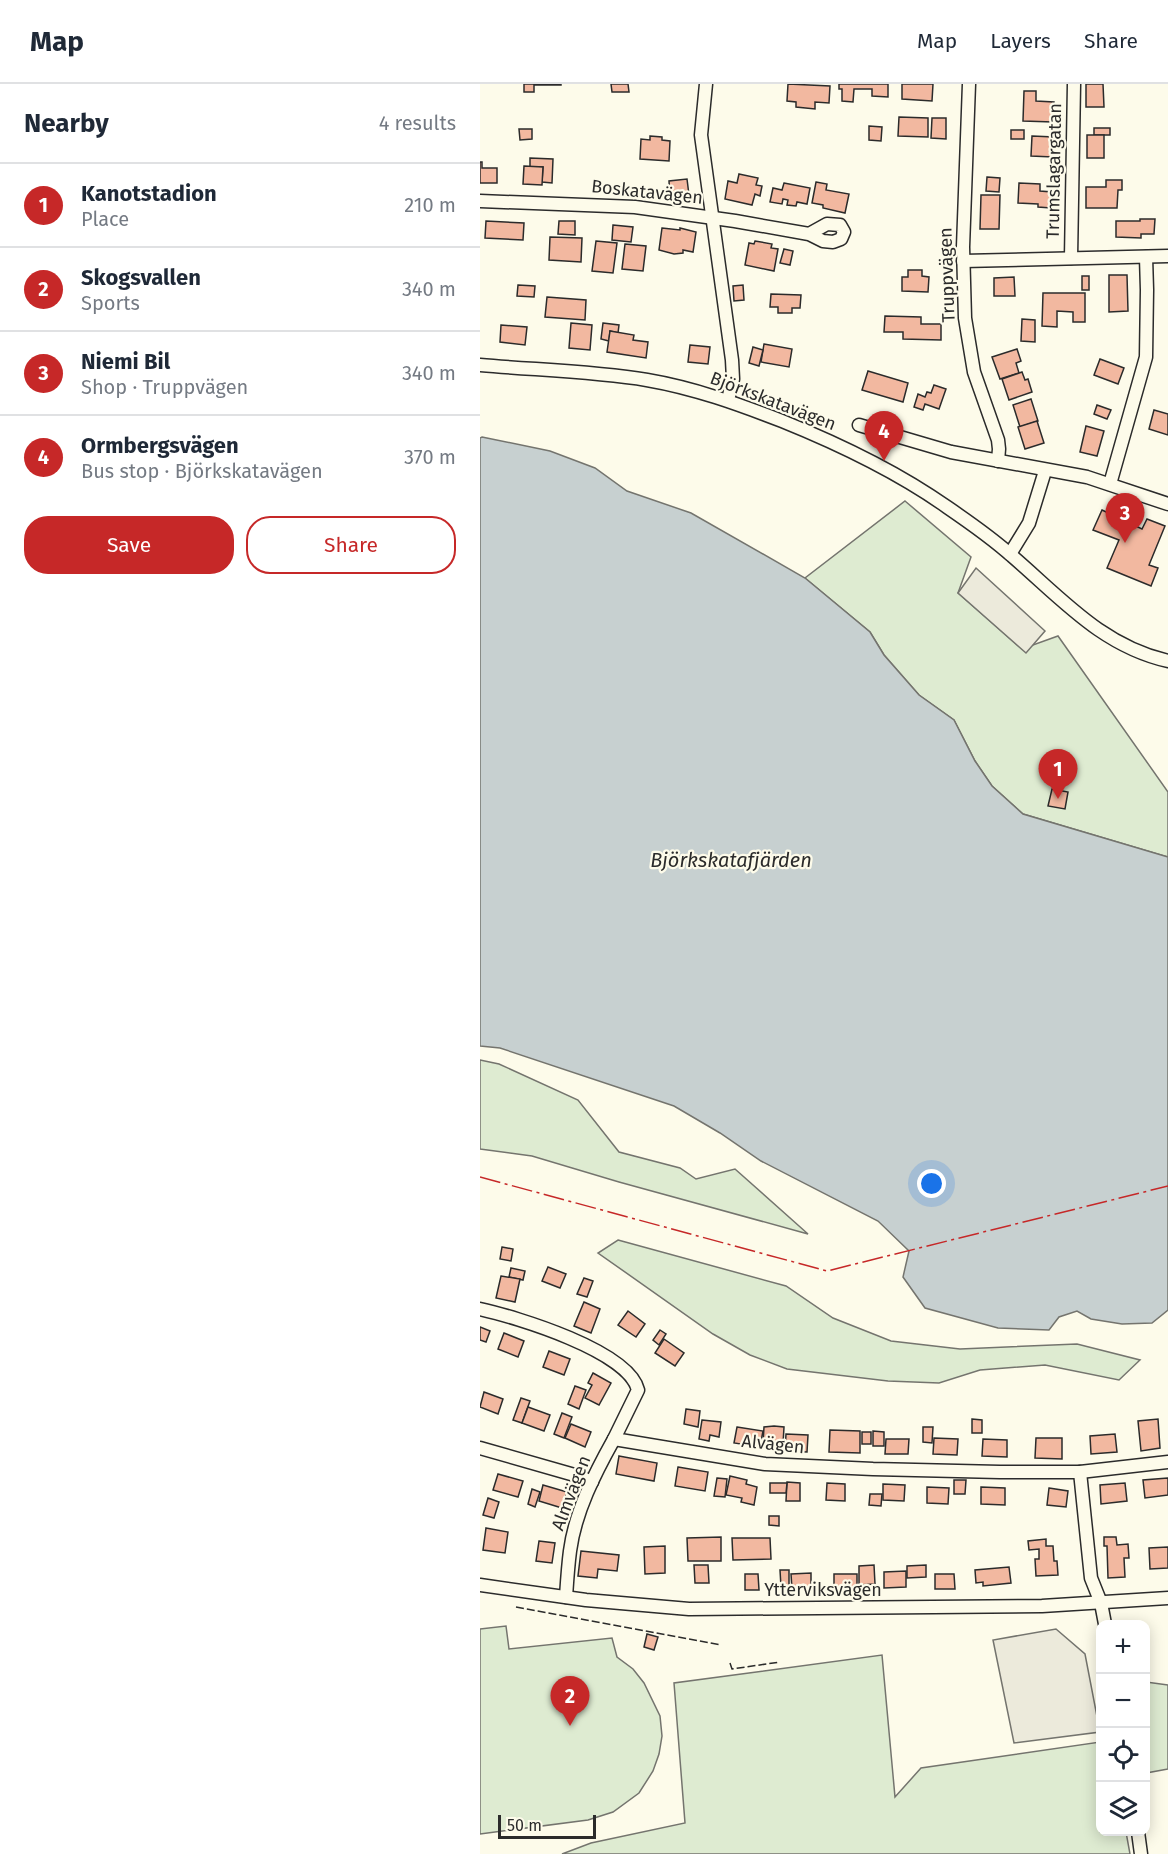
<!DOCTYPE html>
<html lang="en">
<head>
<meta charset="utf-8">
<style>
  body { margin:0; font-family:"Fira Sans",sans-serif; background:#f2f2f3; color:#1f2937 }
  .controls { position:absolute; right:18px; bottom:18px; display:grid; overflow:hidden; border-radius:12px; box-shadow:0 3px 15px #0003 }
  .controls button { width:54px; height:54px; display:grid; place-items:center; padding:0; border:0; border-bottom:2px solid #e0e1e3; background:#fff; color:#1f2937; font:30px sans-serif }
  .scale { position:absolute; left:18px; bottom:15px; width:98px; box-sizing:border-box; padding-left:6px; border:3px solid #2b2b2b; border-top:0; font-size:16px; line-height:21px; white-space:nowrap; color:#2b2b2b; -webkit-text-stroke:4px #fdfbea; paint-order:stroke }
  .you { position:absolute; left:452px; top:1100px; width:21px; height:21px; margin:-15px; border:4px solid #fff; border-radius:50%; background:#1a73e8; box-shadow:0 0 0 9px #1a73e833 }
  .badge { display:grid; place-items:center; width:39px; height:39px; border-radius:50%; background:#c62828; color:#fff; font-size:20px; font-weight:700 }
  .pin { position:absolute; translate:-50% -50px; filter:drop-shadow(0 2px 3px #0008) }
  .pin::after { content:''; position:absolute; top:32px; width:21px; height:18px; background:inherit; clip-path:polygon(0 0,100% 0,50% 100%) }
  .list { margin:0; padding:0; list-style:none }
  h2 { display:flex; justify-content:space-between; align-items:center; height:78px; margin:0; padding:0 24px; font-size:26px }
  h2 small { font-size:20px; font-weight:400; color:#747a83 }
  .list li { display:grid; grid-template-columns:39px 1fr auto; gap:18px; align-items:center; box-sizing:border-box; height:84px; padding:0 24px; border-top:2px solid #e0e1e3 }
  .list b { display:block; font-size:22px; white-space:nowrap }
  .list p { margin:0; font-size:20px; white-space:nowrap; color:#747a83 }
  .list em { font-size:20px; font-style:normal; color:#747a83 }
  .actions { display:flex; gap:12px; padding:18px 24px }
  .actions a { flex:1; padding:14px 0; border:2px solid #c62828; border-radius:24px; text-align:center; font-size:21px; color:#c62828 }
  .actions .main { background:#c62828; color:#fff }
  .icon { flex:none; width:33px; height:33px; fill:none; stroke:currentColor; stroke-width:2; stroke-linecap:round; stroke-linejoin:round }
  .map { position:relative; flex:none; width:688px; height:1770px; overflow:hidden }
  header { display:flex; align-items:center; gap:36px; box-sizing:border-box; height:84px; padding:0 30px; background:#fff; border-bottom:2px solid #e0e1e3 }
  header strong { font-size:28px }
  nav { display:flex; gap:33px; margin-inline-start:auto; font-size:21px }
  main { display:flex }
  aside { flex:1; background:#fff }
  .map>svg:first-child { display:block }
</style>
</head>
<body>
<header>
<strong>Map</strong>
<nav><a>Map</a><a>Layers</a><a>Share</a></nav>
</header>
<main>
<aside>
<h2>Nearby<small>4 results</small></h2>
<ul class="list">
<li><span class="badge">1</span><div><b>Kanotstadion</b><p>Place</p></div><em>210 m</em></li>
<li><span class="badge">2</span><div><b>Skogsvallen</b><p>Sports</p></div><em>340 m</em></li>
<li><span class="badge">3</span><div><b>Niemi Bil</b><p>Shop · Truppvägen</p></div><em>340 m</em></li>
<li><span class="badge">4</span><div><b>Ormbergsvägen</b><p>Bus stop · Björkskatavägen</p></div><em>370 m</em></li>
</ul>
<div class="actions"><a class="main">Save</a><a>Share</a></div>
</aside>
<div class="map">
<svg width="688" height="1770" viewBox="0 0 688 1770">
  <rect width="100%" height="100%" fill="#fdfbea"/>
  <g fill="#deebd1" stroke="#74746e" stroke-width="1.5">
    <polygon points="425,417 491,473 478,509 542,565 578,552 688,708 688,773 543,730 512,702 495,677 474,636 439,611 404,571 390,548 325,494"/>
    <polygon points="0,976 19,980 98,1016 139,1068 200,1084 216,1095 255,1085 328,1150 139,1098 52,1072 0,1065"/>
    <polygon points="138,1156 306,1202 353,1234 411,1257 480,1265 597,1260 660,1276 639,1296 565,1281 500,1286 459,1299 408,1297 307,1285 270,1271 233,1250 118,1169"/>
    <polygon points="26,1542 29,1565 132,1554 137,1573 153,1585 164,1599 180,1632 182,1652 179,1670 173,1687 159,1709 133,1728 108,1736 0,1750 0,1545"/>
    <polygon points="402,1571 415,1713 441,1684 620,1658 620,1748 646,1748 650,1770 82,1770 111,1759 205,1739 194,1599"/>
    <polygon points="666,1598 688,1601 688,1685 666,1689"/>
  </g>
  <g fill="#eceadb" stroke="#74746e" stroke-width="1.5">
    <polygon points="496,484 565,547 546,569 478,509"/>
    <polygon points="576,1545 605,1570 620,1648 534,1659 513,1556"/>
  </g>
  <polygon fill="#c7d0d0" stroke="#74746e" stroke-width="1.5" points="2,353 70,367 115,384 147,407 211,429 325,494 390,548 404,571 439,611 474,636 495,677 512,702 543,730 688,773 688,1226 672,1239 642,1240 611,1235 597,1227 579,1233 569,1246 518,1244 445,1224 423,1193 429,1167 398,1137 281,1077 240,1049 194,1022 20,964 0,962 0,354"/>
  <g fill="#f2b8a0" stroke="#2b2b2b" stroke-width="1.5">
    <polygon points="44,0 81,0 81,1 54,1 54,8 44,8"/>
    <polygon points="131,0 148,0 149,8 132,8"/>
    <polygon points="308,0 350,2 349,19 335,18 335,25 316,23 316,18 307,17"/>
    <polygon points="359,0 408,0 408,13 392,12 392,5 374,5 373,18 362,17 362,5 359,5"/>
    <polygon points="422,0 453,0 452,17 422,15"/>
    <polygon points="606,0 623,0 624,23 606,23"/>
    <polygon points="544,7 556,7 556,17 574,18 573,38 543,37"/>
    <polygon points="419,33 448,34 448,53 418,52"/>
    <polygon points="452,34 466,34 466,55 451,54"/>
    <polygon points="389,42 402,43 401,57 389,56"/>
    <rect x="614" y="44" width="16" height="7"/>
    <polygon points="39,45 52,45 52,55 40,56"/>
    <rect x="531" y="46" width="13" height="9"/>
    <rect x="607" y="51" width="17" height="23"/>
    <polygon points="170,52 182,53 182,56 190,57 189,77 160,75 161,55 170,56"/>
    <polygon points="552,52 574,53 573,73 551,72"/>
    <polygon points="50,74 73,75 72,99 62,98 63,83 50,83"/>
    <polygon points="0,78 2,78 2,84 17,84 17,99 0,99"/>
    <polygon points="44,82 63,83 62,101 43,100"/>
    <polygon points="259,90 278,94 276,101 282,102 280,112 275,110 272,121 245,115 248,97 257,99"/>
    <polygon points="507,93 520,94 519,108 506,107"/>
    <polygon points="207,95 209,111 190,113 189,97"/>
    <polygon points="626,96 642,96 642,106 638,106 637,124 606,124 606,103 626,103"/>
    <polygon points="336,98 347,100 346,106 369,110 365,129 343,124 343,121 332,119"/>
    <polygon points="304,99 330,104 327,120 317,118 316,122 307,121 308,116 303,115 302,120 290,118 293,104 302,106"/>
    <polygon points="539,99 560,100 560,107 572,108 571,124 558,123 558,120 538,119"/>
    <polygon points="501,111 520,111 519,145 500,145"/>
    <polygon points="660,135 675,135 674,150 661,150 661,154 636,153 636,137 660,137"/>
    <polygon points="6,137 44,139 43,156 5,154"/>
    <polygon points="79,137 95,137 95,151 78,150"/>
    <polygon points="133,141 153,143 151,158 132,156"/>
    <polygon points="182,144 200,146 200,144 216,148 213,168 203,166 203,169 194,170 179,166"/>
    <polygon points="70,153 102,154 101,178 69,176"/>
    <polygon points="116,157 137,159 133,189 112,187"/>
    <polygon points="275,157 292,160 291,164 298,165 294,187 265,181 269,159 274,160"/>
    <polygon points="145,160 166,162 163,187 142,185"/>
    <polygon points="304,165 313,167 310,181 300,179"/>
    <polygon points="428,186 442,186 442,192 449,193 448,208 422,207 422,193 428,193"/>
    <polygon points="629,191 647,191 648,227 629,228"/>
    <rect x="602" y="192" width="7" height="14"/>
    <polygon points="534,193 535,212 514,212 514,194"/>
    <polygon points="38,201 55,202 54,213 37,212"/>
    <polygon points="263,201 264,216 254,217 253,202"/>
    <polygon points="563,209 605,209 605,238 593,238 593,228 577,227 577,243 562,242"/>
    <polygon points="291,210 321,211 320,224 312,224 312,229 298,229 298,223 290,223"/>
    <polygon points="67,213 106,216 105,236 65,233"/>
    <polygon points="405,232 441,233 441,240 461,240 461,256 423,255 423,248 404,248"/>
    <polygon points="542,235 555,236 555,258 541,257"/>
    <polygon points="91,239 112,241 110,266 89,264"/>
    <polygon points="123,239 139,241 138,249 130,247 129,257 121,255"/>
    <polygon points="21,241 47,243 45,261 20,258"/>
    <polygon points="130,247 154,251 153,256 168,258 166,274 127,268"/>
    <polygon points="284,260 312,265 309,283 281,278"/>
    <polygon points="210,261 230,263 228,280 208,278"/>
    <polygon points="273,263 283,266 279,282 269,279"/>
    <polygon points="537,265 541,277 536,279 539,289 520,295 512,273"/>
    <polygon points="620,275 644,284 638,300 614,291"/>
    <polygon points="388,287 428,299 423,318 382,306"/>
    <polygon points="542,288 545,296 548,295 552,308 529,316 522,295"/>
    <polygon points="454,301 466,305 459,325 445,320 443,326 434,323 438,310 445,313 447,308 451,309"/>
    <polygon points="551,315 558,337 540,343 533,321"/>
    <polygon points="617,321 631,326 627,335 614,330"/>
    <polygon points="674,326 688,330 688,351 669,345"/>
    <polygon points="557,337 564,359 545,365 538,343"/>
    <polygon points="606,342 624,347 617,372 600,368"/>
    <polygon points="622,426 662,445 667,435 685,442 669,481 678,484 671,502 627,484 639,456 613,446"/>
    <polygon points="572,705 588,708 585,725 568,722"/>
    <polygon points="22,1163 33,1165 31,1177 20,1175"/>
    <polygon points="68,1183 86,1190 80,1204 62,1197"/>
    <polygon points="31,1184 45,1187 43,1196 29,1193"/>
    <polygon points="21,1192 40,1195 35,1218 16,1214"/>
    <polygon points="104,1194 113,1197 107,1213 97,1210"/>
    <polygon points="104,1218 120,1225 111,1249 94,1242"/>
    <polygon points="148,1227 165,1240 156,1253 138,1241"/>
    <polygon points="0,1243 10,1247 6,1258 0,1256"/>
    <polygon points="180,1246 186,1250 179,1261 173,1256"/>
    <polygon points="24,1249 44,1257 38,1273 18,1265"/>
    <polygon points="184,1255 204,1269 195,1282 175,1269"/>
    <polygon points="69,1267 90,1275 84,1291 63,1283"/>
    <polygon points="113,1289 131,1299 119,1321 105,1314 112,1301 108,1299"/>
    <polygon points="95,1302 106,1306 99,1325 88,1320"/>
    <polygon points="4,1308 23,1315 18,1330 0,1323"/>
    <polygon points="41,1314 50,1317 42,1339 33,1336"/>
    <polygon points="48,1323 70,1331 64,1347 42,1339"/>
    <polygon points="206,1325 220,1327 218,1343 204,1340"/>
    <polygon points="82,1329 92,1333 84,1354 74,1350"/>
    <polygon points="492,1335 502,1336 502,1349 492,1349"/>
    <polygon points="678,1335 680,1364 661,1367 658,1337"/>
    <polygon points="222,1336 241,1338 239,1353 230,1351 229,1357 219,1355"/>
    <polygon points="91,1340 111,1348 105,1363 85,1354"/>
    <polygon points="294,1342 304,1343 303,1360 283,1359 284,1343"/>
    <polygon points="257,1343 283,1347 280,1363 254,1359"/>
    <polygon points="443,1343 453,1343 452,1359 443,1358"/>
    <polygon points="350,1346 380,1347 380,1369 349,1368"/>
    <polygon points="393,1347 404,1348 404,1362 393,1362"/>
    <rect x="382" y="1348" width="9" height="12"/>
    <polygon points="306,1350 328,1351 327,1368 305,1367"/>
    <polygon points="635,1350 637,1368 611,1370 610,1352"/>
    <polygon points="454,1354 478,1355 477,1371 453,1370"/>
    <polygon points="556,1354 582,1354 582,1375 555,1374"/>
    <polygon points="406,1355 429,1355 428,1370 405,1370"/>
    <polygon points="503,1355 527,1356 527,1373 502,1372"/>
    <polygon points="139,1372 177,1379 174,1397 136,1390"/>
    <polygon points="198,1383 228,1388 225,1407 195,1402"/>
    <polygon points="18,1390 43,1397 38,1413 13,1406"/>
    <polygon points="250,1392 267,1396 266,1400 277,1403 274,1421 261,1418 262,1414 246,1411"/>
    <polygon points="237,1394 247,1395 245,1413 234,1412"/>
    <polygon points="688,1394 688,1411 665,1414 663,1396"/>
    <polygon points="474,1396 486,1396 485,1410 474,1410"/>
    <polygon points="307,1398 320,1399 320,1417 306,1417"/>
    <polygon points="290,1399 307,1399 306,1409 290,1409"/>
    <polygon points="347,1399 365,1400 365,1417 346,1416"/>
    <polygon points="645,1399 647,1417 621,1420 620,1401"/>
    <polygon points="403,1400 425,1401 424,1417 403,1416"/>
    <polygon points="63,1401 87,1408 82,1424 59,1417"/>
    <polygon points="447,1403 469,1404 468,1420 447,1419"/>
    <polygon points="501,1403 525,1404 525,1421 501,1420"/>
    <polygon points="569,1404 588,1407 586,1423 567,1421"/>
    <polygon points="52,1405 60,1408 55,1423 48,1420"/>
    <polygon points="390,1410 402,1410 401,1422 389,1421"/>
    <polygon points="8,1414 19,1418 14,1434 3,1431"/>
    <polygon points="289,1432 299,1432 299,1442 289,1441"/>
    <polygon points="6,1444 28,1448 25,1469 3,1466"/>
    <polygon points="241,1453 241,1477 208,1477 207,1454"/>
    <polygon points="624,1453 636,1453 637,1461 648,1460 649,1474 644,1474 645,1493 628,1494 627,1462 624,1462"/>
    <polygon points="252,1454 290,1454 291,1475 253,1476"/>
    <polygon points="566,1455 566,1462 573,1462 574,1477 577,1477 578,1491 556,1492 555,1475 559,1475 559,1465 549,1466 548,1457"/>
    <polygon points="59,1457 75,1459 72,1479 56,1477"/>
    <polygon points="185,1462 185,1489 165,1490 164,1463"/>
    <polygon points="688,1463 688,1484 670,1485 669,1464"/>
    <polygon points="101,1467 139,1471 137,1487 118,1485 117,1494 98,1492"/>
    <polygon points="214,1481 228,1481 229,1499 215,1499"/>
    <polygon points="394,1481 395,1500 379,1501 379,1482"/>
    <polygon points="446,1481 446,1493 427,1494 427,1482"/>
    <polygon points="529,1483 531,1499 503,1502 503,1498 496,1499 495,1486"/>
    <polygon points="300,1486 309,1486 309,1503 301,1503"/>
    <polygon points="426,1487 426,1503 404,1504 404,1488"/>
    <polygon points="331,1489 331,1505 312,1505 311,1490"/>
    <polygon points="265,1490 278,1490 279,1506 265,1506"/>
    <rect x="354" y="1490" width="23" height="15"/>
    <polygon points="455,1490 474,1490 475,1505 455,1505"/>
    <polygon points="167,1550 178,1553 174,1566 164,1563"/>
  </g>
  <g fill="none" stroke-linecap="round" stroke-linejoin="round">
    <g stroke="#2b2b2b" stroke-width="15">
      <g id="minor">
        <polyline points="226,0 221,51 252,276 253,295 248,316"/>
        <polyline points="489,0 483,163 485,234 494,288 518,356 519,365 518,377"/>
        <polyline points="0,117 155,123 255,137 329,150 343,157 353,158 361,155 364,148 360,141 347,140 329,150"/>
        <polyline points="591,174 594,0"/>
        <polyline points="483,177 688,172"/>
        <path d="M0,281c56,5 112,6 167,15 47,8 91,24 135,41 57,23 114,50 165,86 22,15 45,31 65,49 50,43 90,90 156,105"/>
        <polyline points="379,341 471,368 607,393 688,420"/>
        <polyline points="630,400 666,273 667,206 666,173"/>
        <polyline points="530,470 549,439 565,387"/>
        <path d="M0,1225c36,8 149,42 158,81l-24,49 151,25 108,5 127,3h80l88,-10"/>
        <polyline points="0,1364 98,1392 112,1398"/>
        <polyline points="600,1388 611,1494 621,1519 625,1540"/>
        <polyline points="0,1501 106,1516 209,1525 562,1522 688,1514"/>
        <path d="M86,1513c1,-15 2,-31 4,-46 5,-39 25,-78 44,-112"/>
        <polyline points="658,1748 661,1770"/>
      </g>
    </g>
    <use href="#minor" stroke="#fdfbea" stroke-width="12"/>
    <g stroke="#2b2b2b" stroke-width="1.5" stroke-dasharray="8 3" stroke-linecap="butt">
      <polyline points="36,1523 241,1561"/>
      <polyline points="250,1579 252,1585 300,1578"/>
    </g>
    <polyline stroke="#c62828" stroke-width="1.5" stroke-dasharray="21 4.5 3 4.5" stroke-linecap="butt" points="0,1093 347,1187 688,1102"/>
  </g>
  <g text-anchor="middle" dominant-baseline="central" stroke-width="4.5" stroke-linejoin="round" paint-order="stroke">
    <g font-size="18" fill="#2b2b2b" stroke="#fdfbea">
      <text transform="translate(574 87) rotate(-89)">Trumslagargatan</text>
      <text transform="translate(167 108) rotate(6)">Boskatavägen</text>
      <text transform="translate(467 191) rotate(-92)">Truppvägen</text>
      <text transform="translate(293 317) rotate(21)">Björkskatavägen</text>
      <text transform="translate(293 1360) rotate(6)">Alvägen</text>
      <text transform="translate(91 1409) rotate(-69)">Almvägen</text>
      <text x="343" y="1506">Ytterviksvägen</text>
    </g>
    <g font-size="20" font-style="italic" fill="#2b2b2b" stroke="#fdfbea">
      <text x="251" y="776">Björkskatafjärden</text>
    </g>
  </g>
</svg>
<div class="controls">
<button>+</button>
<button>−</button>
<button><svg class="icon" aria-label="locate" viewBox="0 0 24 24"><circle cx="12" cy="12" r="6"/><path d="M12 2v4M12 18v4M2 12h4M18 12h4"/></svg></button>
<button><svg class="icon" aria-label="layers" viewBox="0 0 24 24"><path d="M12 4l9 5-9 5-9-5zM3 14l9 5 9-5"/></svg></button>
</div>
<div class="scale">50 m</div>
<div class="you"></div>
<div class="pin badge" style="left:578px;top:715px">1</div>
<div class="pin badge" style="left:90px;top:1642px">2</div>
<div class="pin badge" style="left:645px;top:459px">3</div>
<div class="pin badge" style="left:404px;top:377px">4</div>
</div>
</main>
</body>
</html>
